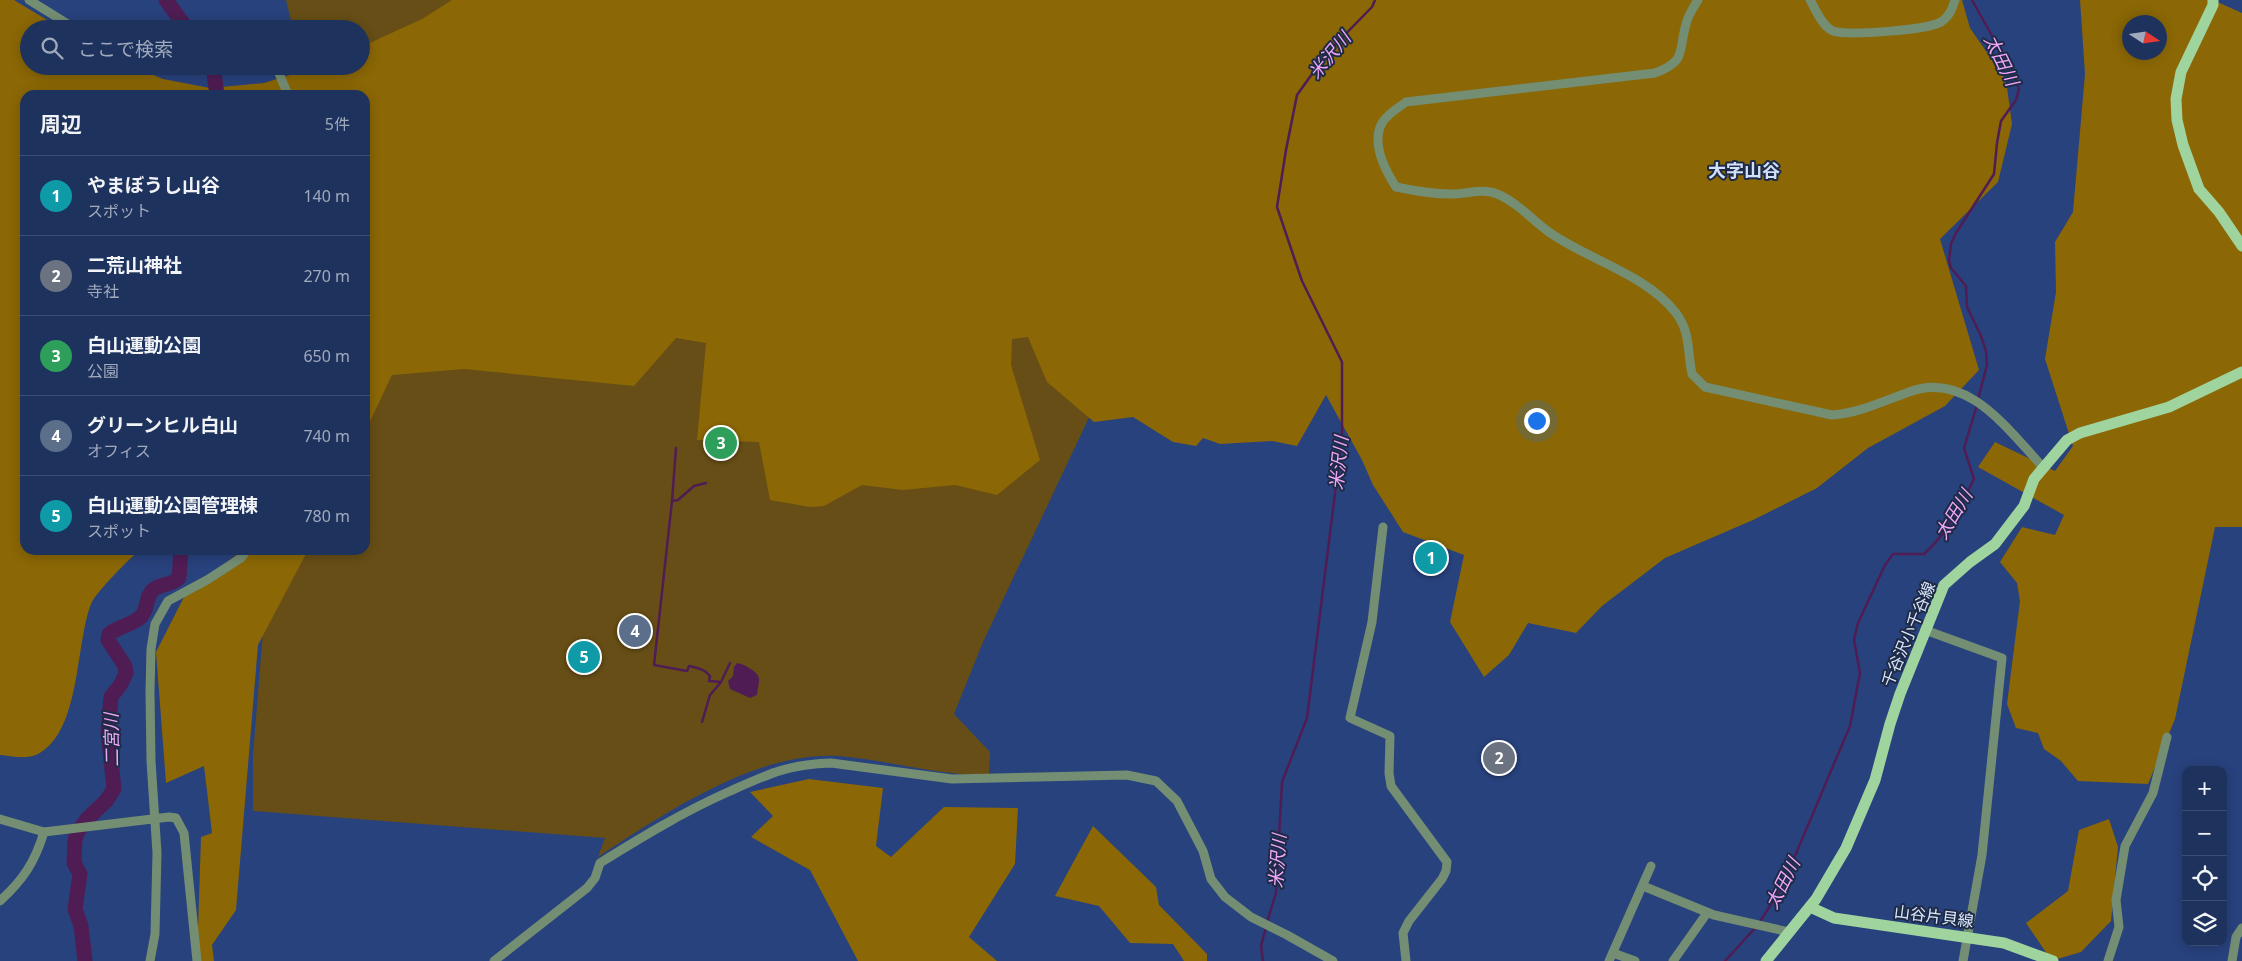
<!DOCTYPE html>
<html lang="ja">
<head>
<meta charset="utf-8">
<style>
  body { margin:0; font-family:"Noto Sans","Noto Sans JP",sans-serif; background:#2b3e67; color:#f1f3f6 }
  .controls { position:absolute; right:15px; bottom:15px; display:grid; overflow:hidden; border-radius:10px; box-shadow:0 2px 12px #0003 }
  .controls button { width:45px; height:45px; display:grid; place-items:center; padding:0; border:0; border-bottom:1px solid #3c4d73; background:#1e325e; color:#f1f3f6; font:25px sans-serif }
  .compass { position:absolute; left:2122px; top:15px; width:45px; height:45px; border-radius:50%; background:#1e325e; box-shadow:0 2px 12px #0003; rotate:102deg }
  .you { position:absolute; left:1536px; top:420px; width:18px; height:18px; margin:-12px; border:4px solid #fff; border-radius:50%; background:#1a73e8; box-shadow:0 0 0 8px #1a73e833 }
  .badge { display:grid; place-items:center; width:32px; height:32px; border-radius:50%; background:#e3ae34; color:#fff; font-size:16px; font-weight:700 }
  .pin { position:absolute; translate:-50% -50%; border:2px solid #fff; box-shadow:0 1px 5px #0006 }
  .list { margin:0; padding:0; list-style:none }
  h2 { display:flex; justify-content:space-between; align-items:center; height:65px; margin:0; padding:0 20px; font-size:21px }
  h2 small { font-size:16px; font-weight:400; color:#a1aabc }
  .list li { display:grid; grid-template-columns:32px 1fr auto; gap:15px; align-items:center; box-sizing:border-box; height:80px; padding:0 20px; border-top:1px solid #3c4d73 }
  .list b { display:block; font-size:19px; white-space:nowrap }
  .list p { margin:0; font-size:16px; white-space:nowrap; color:#a1aabc }
  .list em { font-size:16px; font-style:normal; color:#a1aabc }
  .icon { flex:none; width:28px; height:28px; fill:none; stroke:currentColor; stroke-width:2; stroke-linecap:round; stroke-linejoin:round }
  .map { position:relative; flex:none; width:2242px; height:961px; overflow:hidden }
  .search { position:absolute; background:#1e325e; box-shadow:0 2px 12px #0003; left:20px; top:20px; width:350px; height:55px; display:flex; align-items:center; gap:12px; box-sizing:border-box; padding:0 18px; border-radius:28px; color:#a1aabc; font-size:19px }
  .panel { position:absolute; background:#1e325e; box-shadow:0 2px 12px #0003; left:20px; top:90px; width:350px; height:465px; border-radius:15px }
  .map>svg:first-child { display:block }
</style>
</head>
<body>
<div class="map">
<svg width="2242" height="961" viewBox="0 0 2242 961">
  <rect width="100%" height="100%" fill="#28427d"/>
  <path fill="#674e16" d="M286,0h805l36,337 -144,305 -29,72 36,38 -1,22c-12,0 -25,1 -38,-1 -37,-4 -75,-14 -112,-17 -83,-5 -174,57 -241,101l7,-19 -352,-27v-56l16,-198 2,-7h94v-455l-58,-9 -5,-20h59v-37h-68z"/>
  <g fill="#8b6705" fill-rule="evenodd">
    <path d="M0,0h14l48,29h-33v37h103l31,13 47,9 54,-5 55,-17h42v-19l61,-28 30,-19h1510l8,28 36,52 6,44 -14,58 -58,57 39,131 -34,36 -77,42 -51,40 -64,32 -88,38 -63,48 -26,27 -48,-10 -19,32 -25,22 -34,-55 14,-67 -61,-23 -30,-47 -11,-25 -36,-65 -29,51 -25,-5 -52,3 -17,-6 -7,8 -23,-4 -40,-25 -39,5 -47,-40 -19,-45 -16,2 -1,26 29,95 -43,35 -42,-10 -52,5 -41,-5 -38,21 -14,1 -40,-7 -11,-58 -62,-2 9,-97 -30,-5 -42,48 -170,-17 -72,6 -27,57v-337h-340v455h115c-11,9 -44,42 -49,54 -16,42 -10,127 -53,150 -11,6 -27,2 -38,1z"/>
    <path d="M2080,0h133l29,13v514h-27l-40,192 -27,65 -70,-3 -17,-20 -17,-12 -6,-16 -22,-5 -9,-24 13,-103 -3,-18 -17,-21 22,-35 33,8 9,-20 -86,-48 17,-25 60,29 18,-25 -28,-87 11,-67 -1,-50 18,-30 12,-138zM2130,22h30v30h-30z"/>
    <polygon points="243,550 308,550 258,645 236,910 212,945 214,961 197,961 201,837 212,833 204,766 166,783 156,652 186,593"/>
    <polygon points="809,779 883,788 876,846 891,857 944,807 1018,808 1015,864 969,937 997,961 858,961 810,870 751,837 773,816 750,792"/>
    <polygon points="2109,819 2118,847 2111,921 2081,952 2054,960 2047,954 2026,923 2068,891 2079,830"/>
    <polygon points="1093,826 1156,887 1159,905 1207,954 1207,961 1184,961 1173,944 1130,943 1099,906 1055,896"/>
  </g>
  <path fill="#4f1d54" d="M737,663c5,1 7,2 12,5 14,8 10,12 8,27l-7,3 -20,-9 -2,-8 5,-5 1,-9z"/>
  <g fill="none" stroke-linecap="round" stroke-linejoin="round">
    <g stroke="#4f1d54" stroke-width="2.5">
      <polyline points="1972,0 2015,77 2019,89 2016,100 2001,121 1997,143 1994,174 1956,233 1951,244 1949,260 1951,268 1966,286 1967,307 1981,336 1986,351 1987,365 1978,399"/>
      <path d="M706,483l-12,3 -16,14 -6,1 -18,164 33,6 2,-5c8,2 16,3 21,10l-1,5 12,1"/>
      <polyline points="672,501 676,448"/>
      <polyline points="702,722 710,695 721,682 730,663"/>
      <polyline points="1267,922 1276,893 1282,782 1307,718 1342,437 1342,362 1302,281 1277,207 1286,150 1297,95 1327,53 1372,7 1375,0"/>
      <path d="M1759,923l22,-34 69,-163 10,-53 -6,-33 4,-17 27,-58 8,-11h31c22,-19 37,-49 50,-75l-10,-31 13,-43"/>
      <polyline points="1263,961 1261,946 1266,927"/>
      <polyline points="1725,961 1756,927"/>
    </g>
    <g stroke="#4f1d54" stroke-width="15">
      <polyline points="166,0 187,29"/>
      <polyline points="213,66 217,95"/>
      <path d="M85,961l-4,-35 -6,-17 5,-35 -6,-11 1,-23 2,-7 10,-14 19,-18 8,-12 -6,-57 3,-35 10,-13 5,-11 -1,-7 -17,-26 1,-6c10,-9 27,-9 34,-20 5,-7 3,-19 11,-25 7,-5 18,-4 25,-11l2,-28"/>
    </g>
    <g stroke="#748e73" stroke-width="9">
      <polyline points="29,0 76,29"/>
      <path d="M1698,0c-5,8 -10,15 -12,24 -8,28 1,37 -31,49l-249,29c-8,6 -19,12 -24,21 -11,20 3,47 14,64 19,4 37,7 56,7 15,0 31,-6 45,0 20,8 35,26 52,38 39,28 97,42 127,81 15,20 11,38 16,61l13,13 127,28c27,-2 52,-14 77,-23 58,-22 99,38 134,75"/>
      <path d="M1810,0c6,10 12,26 23,31 15,5 94,-1 108,-9 9,-6 11,-13 14,-22"/>
      <polyline points="196,29 217,26 240,29"/>
      <polyline points="276,66 288,95"/>
      <polyline points="1383,527 1372,622 1350,718 1390,736 1389,773 1391,786 1447,862 1446,871 1442,879 1409,921 1403,933 1406,961"/>
      <polyline points="1925,630 2002,658 1982,855 1963,961"/>
      <polyline points="0,819 44,832 169,817 176,818 184,833 197,961"/>
      <polyline points="1643,886 1714,915 1789,932"/>
      <path d="M0,901c23,-21 35,-39 44,-69"/>
      <polyline points="1613,953 1635,961"/>
      <polyline points="150,961 155,934 157,853 151,761 150,692 151,649 155,624 168,601 207,580 241,558 247,550"/>
      <path d="M494,961l93,-73 8,-10 5,-15c42,-26 83,-51 128,-71 38,-17 60,-28 103,-29l121,16 175,-4 29,6 21,20 26,50 8,28 14,18 26,20 36,18 46,26"/>
      <polyline points="1609,961 1651,866"/>
      <polyline points="1673,961 1707,913"/>
      <polyline points="2108,961 2119,927 2116,900 2125,846 2153,793 2167,737"/>
      <polyline points="2232,961 2236,937 2242,928"/>
    </g>
    <g stroke="#a0d49e" stroke-width="11">
      <polyline points="2213,0 2213,5 2181,72 2176,99 2177,120 2183,145 2199,189 2219,212 2242,246"/>
      <polyline points="1810,907 1834,918 2004,943 2053,961"/>
      <polyline points="1766,961 1816,899 1846,848 1875,780 1890,724 1900,694 1944,585 1970,562 1995,544 2024,506 2034,479 2067,440 2080,433 2169,407 2242,372"/>
    </g>
  </g>
  <g text-anchor="middle" dominant-baseline="central" stroke-width="4" stroke-linejoin="round" paint-order="stroke">
    <g font-size="16" fill="#dce7fc" stroke="#1e2b46">
      <text transform="translate(1908 634) rotate(-67)">千谷沢小千谷線</text>
      <text transform="translate(1934 916) rotate(7)">山谷片貝線</text>
    </g>
    <g font-size="18" font-style="italic" fill="#f2a6f8" stroke="#1e2b46">
      <text transform="translate(1329 55) rotate(-50)">米沢川</text>
      <text transform="translate(2002 60) rotate(64)">太田川</text>
      <text transform="translate(1338 463) rotate(-84)">米沢川</text>
      <text transform="translate(1953 514) rotate(-59)">太田川</text>
      <text transform="translate(111 740) rotate(-91)">二宮川</text>
      <text transform="translate(1277 861) rotate(-86)">米沢川</text>
      <text transform="translate(1782 883) rotate(-63)">太田川</text>
    </g>
    <g font-size="18" font-weight="bold" fill="#d2e0fc" stroke="#1e2b46">
      <text x="1744" y="170">大字山谷</text>
    </g>
  </g>
</svg>
<div class="controls">
<button>+</button>
<button>−</button>
<button><svg class="icon" aria-label="locate" viewBox="0 0 24 24"><circle cx="12" cy="12" r="6"/><path d="M12 2v4M12 18v4M2 12h4M18 12h4"/></svg></button>
<button><svg class="icon" aria-label="layers" viewBox="0 0 24 24"><path d="M12 4l9 5-9 5-9-5zM3 14l9 5 9-5"/></svg></button>
</div>
<svg class="compass" viewBox="-18 -18 36 36"><path d="M0-13l5 13h-10z" fill="#e53935"/><path d="M0 13l5-13h-10z" fill="#a1aabc"/></svg>
<div class="you"></div>
<div class="pin badge" style="left:1431px;top:558px;background:#0f9aa8">1</div>
<div class="pin badge" style="left:1499px;top:758px;background:#6b7280">2</div>
<div class="pin badge" style="left:721px;top:443px;background:#2e9e5b">3</div>
<div class="pin badge" style="left:635px;top:631px;background:#5c6f8a">4</div>
<div class="pin badge" style="left:584px;top:657px;background:#0f9aa8">5</div>
<div class="search"><svg class="icon" aria-label="search" viewBox="0 0 24 24"><circle cx="10" cy="10" r="6"/><path d="M15 15l6 6"/></svg>ここで検索</div>
<section class="panel">
<h2>周辺<small>5件</small></h2>
<ul class="list">
<li><span class="badge" style="background:#0f9aa8">1</span><div><b>やまぼうし山谷</b><p>スポット</p></div><em>140 m</em></li>
<li><span class="badge" style="background:#6b7280">2</span><div><b>二荒山神社</b><p>寺社</p></div><em>270 m</em></li>
<li><span class="badge" style="background:#2e9e5b">3</span><div><b>白山運動公園</b><p>公園</p></div><em>650 m</em></li>
<li><span class="badge" style="background:#5c6f8a">4</span><div><b>グリーンヒル白山</b><p>オフィス</p></div><em>740 m</em></li>
<li><span class="badge" style="background:#0f9aa8">5</span><div><b>白山運動公園管理棟</b><p>スポット</p></div><em>780 m</em></li>
</ul>
</section>
</div>
</body>
</html>
